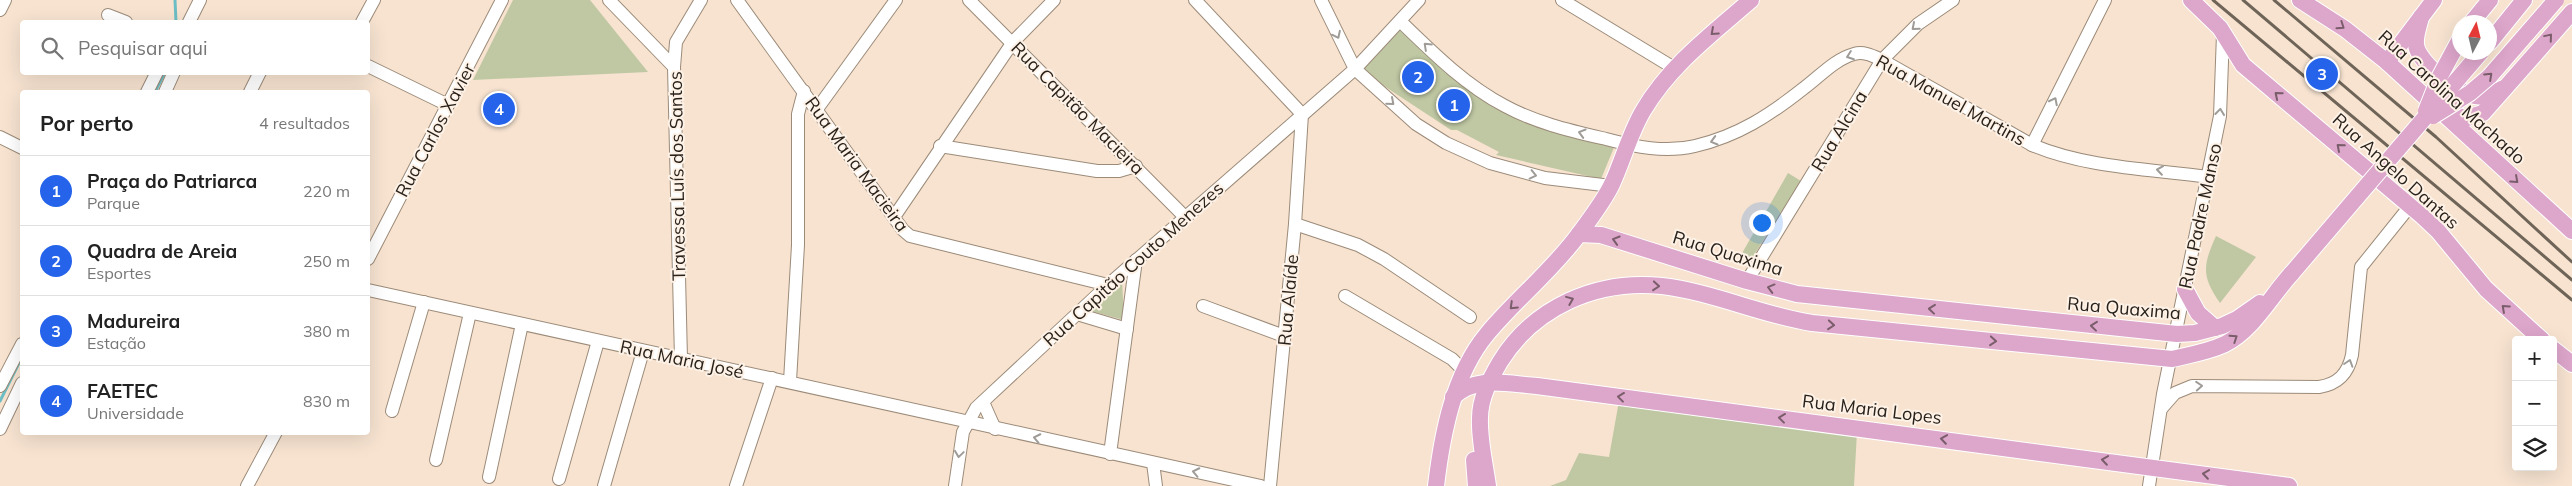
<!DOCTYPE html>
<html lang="pt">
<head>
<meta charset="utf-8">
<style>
  body { margin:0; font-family:Mulish,sans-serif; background:#f2f2f2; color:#222 }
  .controls { position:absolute; right:15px; bottom:15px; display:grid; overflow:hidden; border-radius:5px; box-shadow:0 5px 20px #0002 }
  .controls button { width:45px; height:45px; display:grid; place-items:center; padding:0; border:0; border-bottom:1px solid #e0e0e0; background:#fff; color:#222; font:25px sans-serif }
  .compass { position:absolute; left:2452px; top:15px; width:45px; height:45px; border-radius:50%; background:#fff; box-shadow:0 5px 20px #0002; rotate:7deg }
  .you { position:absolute; left:1761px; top:222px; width:18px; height:18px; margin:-12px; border:4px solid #fff; border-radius:50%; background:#1a73e8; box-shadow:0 0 0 8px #1a73e833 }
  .badge { display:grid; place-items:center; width:32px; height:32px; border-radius:50%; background:#2563eb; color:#fff; font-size:16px; font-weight:700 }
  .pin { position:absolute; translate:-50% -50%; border:2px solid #fff; box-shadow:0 1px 5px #0006 }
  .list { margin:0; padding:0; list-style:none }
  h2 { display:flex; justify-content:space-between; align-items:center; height:65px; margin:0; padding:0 20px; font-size:21px }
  h2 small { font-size:16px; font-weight:400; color:#767676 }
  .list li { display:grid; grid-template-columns:32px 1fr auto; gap:15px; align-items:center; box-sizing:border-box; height:70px; padding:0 20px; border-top:1px solid #e0e0e0 }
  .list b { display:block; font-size:19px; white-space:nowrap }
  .list p { margin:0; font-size:16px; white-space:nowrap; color:#767676 }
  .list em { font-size:16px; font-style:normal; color:#767676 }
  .icon { flex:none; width:28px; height:28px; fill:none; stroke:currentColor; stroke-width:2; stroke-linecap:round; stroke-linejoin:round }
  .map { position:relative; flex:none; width:2572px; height:486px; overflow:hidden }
  .search { position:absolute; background:#fff; box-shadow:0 5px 20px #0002; left:20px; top:20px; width:350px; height:55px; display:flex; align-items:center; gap:12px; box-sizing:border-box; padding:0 18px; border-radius:5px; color:#767676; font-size:19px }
  .panel { position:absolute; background:#fff; box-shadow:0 5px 20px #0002; left:20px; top:90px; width:350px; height:345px; border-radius:5px }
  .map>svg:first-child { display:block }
</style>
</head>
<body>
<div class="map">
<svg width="2572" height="486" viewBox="0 0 2572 486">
  <rect width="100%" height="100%" fill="#f7e3d0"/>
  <g fill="#bfc8a3">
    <polygon points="513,0 590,0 648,72 473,80"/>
    <polygon points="1399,27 1467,86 1615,145 1601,179 1496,155 1499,152 1457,130 1451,130 1381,84 1364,68"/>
    <polygon points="1788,173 1801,181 1749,263 1737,262"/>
    <path d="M2216,236l40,21 -36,46c-19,-27 -17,-38 -4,-67z"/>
    <polygon points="1122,280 1124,320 1087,310"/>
    <polygon points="1619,401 1857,432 1854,486 1550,486 1566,480 1579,453 1609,457"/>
  </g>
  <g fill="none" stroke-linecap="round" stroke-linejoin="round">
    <g stroke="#6cbec5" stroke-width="3">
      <polyline points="175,0 176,22"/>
      <polyline points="155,92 165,72"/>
      <polyline points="0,401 22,357"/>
    </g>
    <g stroke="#9c8b79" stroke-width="14">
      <g id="minor">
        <polyline points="609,0 674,67"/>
        <polyline points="737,0 903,230 910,236 1108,285"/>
        <polyline points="969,0 1185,217"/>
        <polyline points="1195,0 1302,114 1295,224 1270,486"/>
        <polyline points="1321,0 1355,69 1416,124 1446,143 1490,163 1545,178 1611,186"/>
        <polyline points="1562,0 1674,68"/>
        <polyline points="0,10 5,0"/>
        <polyline points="108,15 126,22"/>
        <path d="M1400,21c32,31 65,64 105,85 31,17 67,25 101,33 30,8 59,14 89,7 43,-10 75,-31 109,-58 15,-11 31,-29 50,-34 10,-3 19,2 28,6l150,85c55,23 118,24 176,32"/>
        <polyline points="189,22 200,0"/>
        <polyline points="362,22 374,0"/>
        <polyline points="368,66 448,105"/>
        <polyline points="147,92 157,72"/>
        <polyline points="165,92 174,72"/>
        <polyline points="250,92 260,72"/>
        <polyline points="817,109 896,0"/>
        <polyline points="0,137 22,148"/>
        <polyline points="2032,145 2105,0"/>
        <polyline points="940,146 1097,171 1119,171 1136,166"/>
        <polyline points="894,217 1013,42 1054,0"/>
        <polyline points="1295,224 1358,245 1384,259 1470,317"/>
        <polyline points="368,259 502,0"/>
        <polyline points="1747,281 1882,60 1918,24 1953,0"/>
        <polyline points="368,290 1261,486"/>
        <polyline points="1345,296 1452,359 1463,370"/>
        <polyline points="1203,306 1284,336"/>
        <polyline points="1077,314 1127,329"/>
        <polyline points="681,359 674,67 676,42 701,0"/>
        <polyline points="790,381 798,245 798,114 804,91"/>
        <polyline points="0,386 22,344"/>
        <polyline points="983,402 995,429"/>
        <path d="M2161,409l14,-16 17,-7 127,1c19,-3 29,-13 33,-32l9,-88 49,-61"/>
        <polyline points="392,411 424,302"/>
        <polyline points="0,429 22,383"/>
        <polyline points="1110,454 1136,260"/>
        <polyline points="436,460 470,313"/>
        <polyline points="1153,463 1156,486"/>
        <polyline points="489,477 522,324"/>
        <polyline points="559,479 598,341"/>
        <polyline points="247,486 276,432"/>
        <polyline points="604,486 643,351"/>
        <polyline points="736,486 772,378"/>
        <polyline points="955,486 963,432 976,408 1108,285 1355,69 1419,0"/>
        <polyline points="2149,486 2163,394 2220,116 2223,34"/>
      </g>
    </g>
    <g stroke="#fff" stroke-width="18">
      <g id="major">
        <polyline points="2191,0 2220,28 2243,65 2422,216 2438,231 2486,289 2542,340"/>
        <polyline points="2300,0 2345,29 2387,62 2572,231"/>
        <path d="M2421,17c-2,9 -6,19 -5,27 1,18 42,50 59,52 10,2 20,-4 29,-8"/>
        <polyline points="2472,22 2490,0"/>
        <polyline points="2490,42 2524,0"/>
        <polyline points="2387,62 2434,0"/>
        <polyline points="2442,112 2467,118 2483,113 2572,12"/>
        <polyline points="1579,234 1601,235 1747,281 1797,294 2177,334 2195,333 2222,326 2237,319 2260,303"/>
        <polyline points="2185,289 2198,313 2215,328"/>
        <polyline points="2553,349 2572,364"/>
        <path d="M1453,397c23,-22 54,-13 84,-11l752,100"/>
        <polyline points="1474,460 1476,486"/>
        <path d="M1436,486c6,-51 17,-111 51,-152 29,-35 65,-63 92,-100 11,-15 25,-33 33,-50 11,-24 18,-51 31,-73 27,-46 69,-77 108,-111"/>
        <path d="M1488,486c-3,-22 -9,-46 -8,-68 0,-20 10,-39 20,-56 34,-55 97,-83 162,-76 51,6 99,29 150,37l360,36c17,-4 36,-7 53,-15 29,-15 45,-47 67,-71"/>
      </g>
    </g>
    <use href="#minor" stroke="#fff" stroke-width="12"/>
    <use href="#major" stroke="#dda6cb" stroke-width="16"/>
    <g stroke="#6f6458" stroke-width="3">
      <polyline points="2213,0 2572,300"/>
      <polyline points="2243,0 2572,280"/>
      <polyline points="2274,0 2436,137 2572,262"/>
    </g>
    <g stroke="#fff" stroke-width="18" stroke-linecap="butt">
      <g id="major-bridge">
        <polyline points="2426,111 2440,76 2460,39"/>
        <polyline points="2433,116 2470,93 2490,76 2556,0"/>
        <polyline points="2292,273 2481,52"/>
      </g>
    </g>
    <use href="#major-bridge" stroke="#dda6cb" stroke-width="16"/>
  </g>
  <defs><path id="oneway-chevron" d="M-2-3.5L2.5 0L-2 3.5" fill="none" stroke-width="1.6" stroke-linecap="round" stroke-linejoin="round" transform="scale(1.25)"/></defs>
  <g stroke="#7a5d6a">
    <use href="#oneway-chevron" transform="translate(2341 26) rotate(34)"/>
    <use href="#oneway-chevron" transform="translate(1714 32) rotate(138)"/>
    <use href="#oneway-chevron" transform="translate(2549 37) rotate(-50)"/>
    <use href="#oneway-chevron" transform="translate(2489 76) rotate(-43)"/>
    <use href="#oneway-chevron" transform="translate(2278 95) rotate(-140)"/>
    <use href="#oneway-chevron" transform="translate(2340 147) rotate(-139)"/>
    <use href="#oneway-chevron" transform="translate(2515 180) rotate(42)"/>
    <use href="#oneway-chevron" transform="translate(1616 240) rotate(-163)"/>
    <use href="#oneway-chevron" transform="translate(1656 286) rotate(5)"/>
    <use href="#oneway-chevron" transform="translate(1771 288) rotate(-165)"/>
    <use href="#oneway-chevron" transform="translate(1570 300) rotate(-22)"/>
    <use href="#oneway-chevron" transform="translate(1513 306) rotate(136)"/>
    <use href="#oneway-chevron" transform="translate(2505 308) rotate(-138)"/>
    <use href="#oneway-chevron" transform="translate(1932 309) rotate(-174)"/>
    <use href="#oneway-chevron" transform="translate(1831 325) rotate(5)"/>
    <use href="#oneway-chevron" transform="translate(2094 326) rotate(-174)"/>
    <use href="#oneway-chevron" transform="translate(2234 338) rotate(-34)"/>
    <use href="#oneway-chevron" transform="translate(1993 341) rotate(5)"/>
    <use href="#oneway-chevron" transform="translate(1621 397) rotate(-173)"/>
    <use href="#oneway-chevron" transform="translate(1782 418) rotate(-173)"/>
    <use href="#oneway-chevron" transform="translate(1944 439) rotate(-172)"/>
    <use href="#oneway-chevron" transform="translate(2105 460) rotate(-172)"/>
    <use href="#oneway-chevron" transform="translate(2206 474) rotate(-172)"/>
  </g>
  <g stroke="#9f9c98">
    <use href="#oneway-chevron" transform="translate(1915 27) rotate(139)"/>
    <use href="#oneway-chevron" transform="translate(1337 35) rotate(64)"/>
    <use href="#oneway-chevron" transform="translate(1427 46) rotate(-137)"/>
    <use href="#oneway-chevron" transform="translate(1850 56) rotate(160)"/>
    <use href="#oneway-chevron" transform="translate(2054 101) rotate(-63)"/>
    <use href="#oneway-chevron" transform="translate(1391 102) rotate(41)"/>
    <use href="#oneway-chevron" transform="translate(2220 112) rotate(-83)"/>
    <use href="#oneway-chevron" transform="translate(1582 133) rotate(-164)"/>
    <use href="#oneway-chevron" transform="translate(1714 141) rotate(164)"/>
    <use href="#oneway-chevron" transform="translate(2160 170) rotate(-172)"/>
    <use href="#oneway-chevron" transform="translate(1533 175) rotate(13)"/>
    <use href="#oneway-chevron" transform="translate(2349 363) rotate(-72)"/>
    <use href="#oneway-chevron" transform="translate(2199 386) rotate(-4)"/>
    <use href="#oneway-chevron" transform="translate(1037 438) rotate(-168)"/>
    <use href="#oneway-chevron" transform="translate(959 454) rotate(98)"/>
    <use href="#oneway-chevron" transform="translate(1196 472) rotate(-168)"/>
  </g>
  <g text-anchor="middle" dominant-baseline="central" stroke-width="4" stroke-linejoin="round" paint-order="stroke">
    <g font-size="18" fill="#29221b" stroke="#fef2e7">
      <text transform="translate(2452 97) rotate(42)">Rua Carolina Machado</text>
      <text transform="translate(1951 100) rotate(29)">Rua Manuel Martins</text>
      <text transform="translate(1078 108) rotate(45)">Rua Capitão Macieira</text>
      <text transform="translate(435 130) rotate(-62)">Rua Carlos Xavier</text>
      <text transform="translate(1839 131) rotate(-59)">Rua Alcina</text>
      <text transform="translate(857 164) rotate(54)">Rua Maria Macieira</text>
      <text transform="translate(2396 171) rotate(42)">Rua Angelo Dantas</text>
      <text transform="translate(677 176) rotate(-91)">Travessa Luís dos Santos</text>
      <text transform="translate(2200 216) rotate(-78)">Rua Padre Manso</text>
      <text transform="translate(1728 253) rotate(17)">Rua Quaxima</text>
      <text transform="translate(1133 264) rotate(-42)">Rua Capitão Couto Menezes</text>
      <text transform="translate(1288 300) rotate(-85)">Rua Alaíde</text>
      <text transform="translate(2124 308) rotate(5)">Rua Quaxima</text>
      <text transform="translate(682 359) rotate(12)">Rua Maria José</text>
      <text transform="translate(1872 409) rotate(7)">Rua Maria Lopes</text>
    </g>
  </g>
</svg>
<div class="controls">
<button>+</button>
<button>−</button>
<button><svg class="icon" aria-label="layers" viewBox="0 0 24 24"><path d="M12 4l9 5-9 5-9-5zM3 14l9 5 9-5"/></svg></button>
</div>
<svg class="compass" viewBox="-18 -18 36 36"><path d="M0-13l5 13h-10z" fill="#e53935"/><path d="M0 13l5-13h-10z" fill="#767676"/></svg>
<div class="you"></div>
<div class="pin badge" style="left:1454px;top:105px">1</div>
<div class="pin badge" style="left:1418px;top:77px">2</div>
<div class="pin badge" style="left:2322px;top:74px">3</div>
<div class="pin badge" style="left:499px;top:109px">4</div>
<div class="search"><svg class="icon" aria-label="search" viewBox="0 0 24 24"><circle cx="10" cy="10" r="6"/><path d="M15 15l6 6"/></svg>Pesquisar aqui</div>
<section class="panel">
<h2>Por perto<small>4 resultados</small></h2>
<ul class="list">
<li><span class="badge">1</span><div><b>Praça do Patriarca</b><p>Parque</p></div><em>220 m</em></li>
<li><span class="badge">2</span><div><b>Quadra de Areia</b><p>Esportes</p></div><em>250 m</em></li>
<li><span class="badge">3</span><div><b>Madureira</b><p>Estação</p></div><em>380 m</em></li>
<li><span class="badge">4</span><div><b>FAETEC</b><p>Universidade</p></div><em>830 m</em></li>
</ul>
</section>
</div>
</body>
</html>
